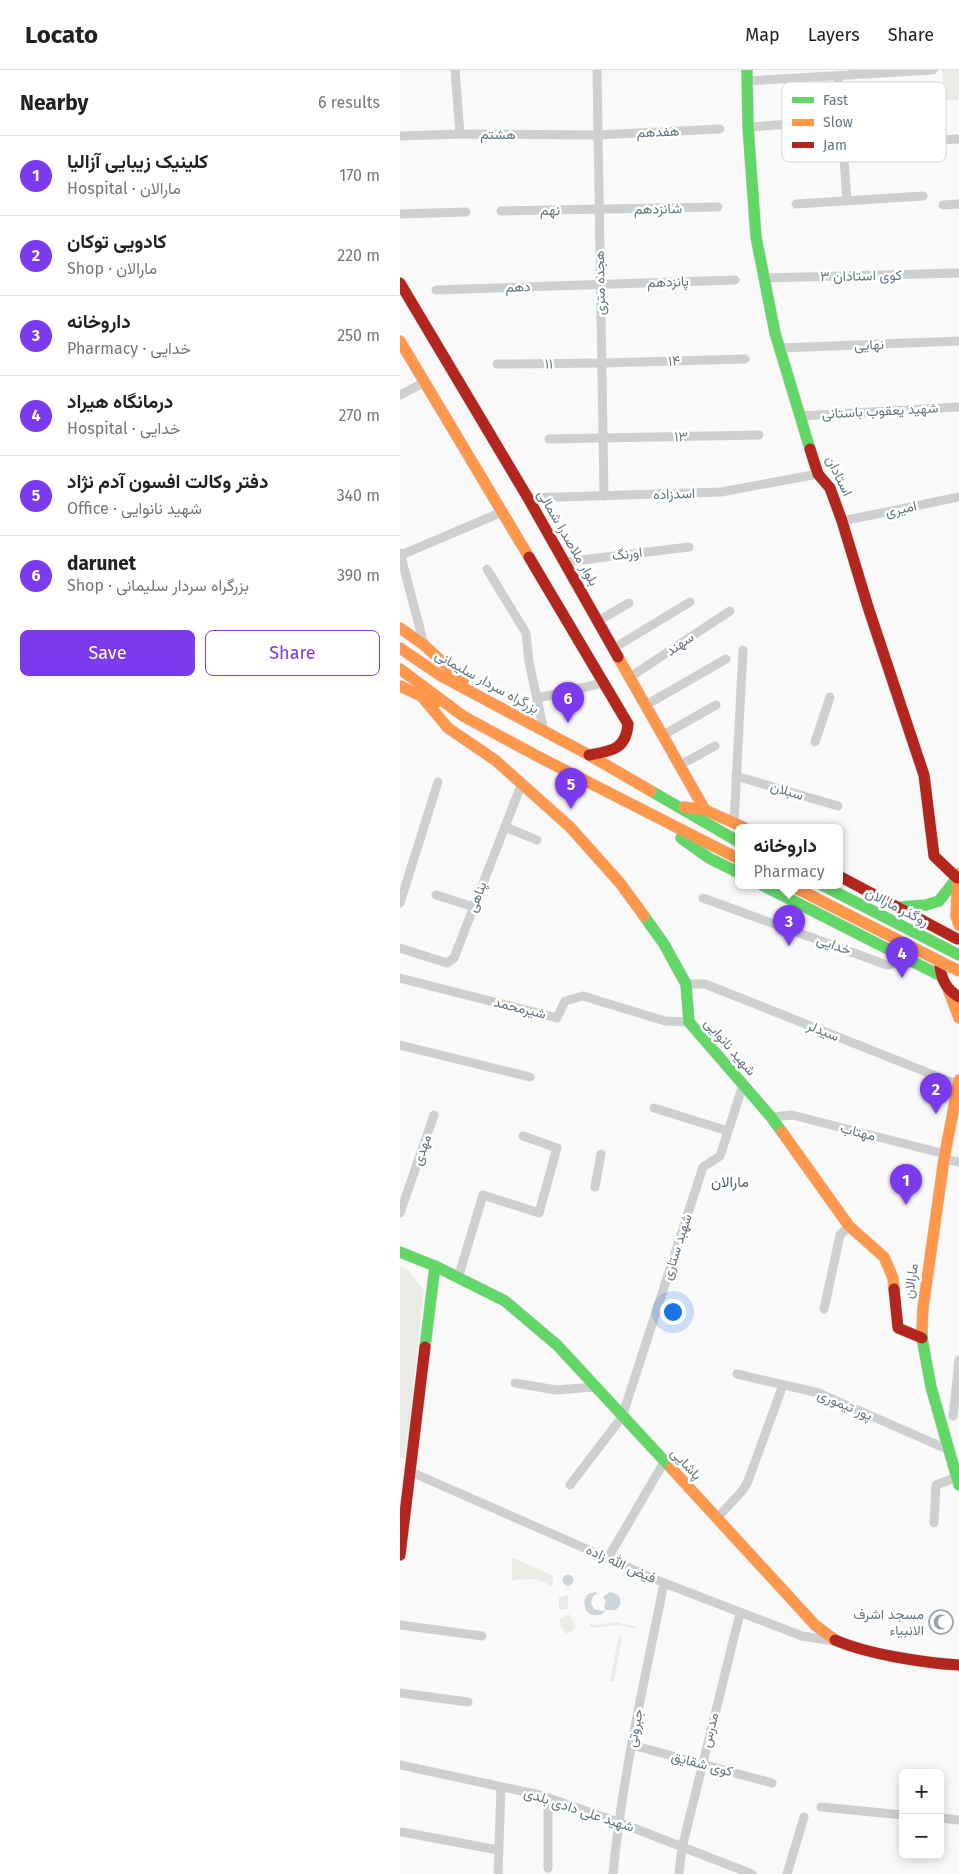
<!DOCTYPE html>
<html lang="en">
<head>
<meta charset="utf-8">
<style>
  body { margin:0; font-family:"Fira Sans",Vazirmatn,sans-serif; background:#f6f6f6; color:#202124 }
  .controls { position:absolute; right:15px; bottom:15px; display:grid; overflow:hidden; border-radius:8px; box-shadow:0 2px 12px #0003 }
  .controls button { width:45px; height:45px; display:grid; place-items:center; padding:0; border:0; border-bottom:1px solid #e0e0e0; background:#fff; color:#202124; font:25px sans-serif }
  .you { position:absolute; left:272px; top:1241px; width:18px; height:18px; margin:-12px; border:4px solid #fff; border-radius:50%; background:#1a73e8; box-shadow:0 0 0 8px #1a73e833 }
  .badge { display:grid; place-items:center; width:32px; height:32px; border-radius:50%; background:#7c3aed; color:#fff; font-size:16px; font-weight:700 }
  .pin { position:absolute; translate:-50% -41px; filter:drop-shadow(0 1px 2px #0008) }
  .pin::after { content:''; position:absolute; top:26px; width:18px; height:15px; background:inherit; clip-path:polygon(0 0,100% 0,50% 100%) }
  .popup { position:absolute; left:335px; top:754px; width:108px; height:65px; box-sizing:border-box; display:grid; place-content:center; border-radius:8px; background:#fff; filter:drop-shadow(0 1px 4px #0005); font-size:16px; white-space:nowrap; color:#757577 }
  .popup b { font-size:19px; color:#202124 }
  .popup::after { content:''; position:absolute; left:50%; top:100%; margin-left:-10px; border:10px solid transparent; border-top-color:#fff }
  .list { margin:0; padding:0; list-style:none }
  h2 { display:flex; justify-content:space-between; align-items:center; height:65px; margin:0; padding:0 20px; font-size:21px }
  h2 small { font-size:16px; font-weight:400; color:#757577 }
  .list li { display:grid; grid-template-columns:32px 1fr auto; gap:15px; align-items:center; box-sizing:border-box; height:80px; padding:0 20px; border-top:1px solid #e0e0e0 }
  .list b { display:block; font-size:19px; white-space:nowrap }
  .list p { margin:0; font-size:16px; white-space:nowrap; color:#757577 }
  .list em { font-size:16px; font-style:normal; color:#757577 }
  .actions { display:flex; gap:10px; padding:15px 20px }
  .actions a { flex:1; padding:11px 0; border:1px solid #7c3aed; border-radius:8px; text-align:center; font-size:18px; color:#7c3aed }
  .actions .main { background:#7c3aed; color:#fff }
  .map { position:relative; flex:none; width:559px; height:1804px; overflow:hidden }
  header { display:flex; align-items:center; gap:30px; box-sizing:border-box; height:70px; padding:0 25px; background:#fff; border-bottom:1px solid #e0e0e0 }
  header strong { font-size:24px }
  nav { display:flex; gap:28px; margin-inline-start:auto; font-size:18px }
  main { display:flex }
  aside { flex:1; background:#fff }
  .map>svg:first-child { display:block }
</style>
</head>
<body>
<header>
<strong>Locato</strong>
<nav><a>Map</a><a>Layers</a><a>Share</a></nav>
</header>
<main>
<aside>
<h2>Nearby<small>6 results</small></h2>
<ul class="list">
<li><span class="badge">1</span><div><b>کلینیک زیبایی آزالیا</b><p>Hospital · مارالان</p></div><em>170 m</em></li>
<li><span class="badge">2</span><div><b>کادویی توکان</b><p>Shop · مارالان</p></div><em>220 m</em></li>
<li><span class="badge">3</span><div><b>داروخانه</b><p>Pharmacy · خدایی</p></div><em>250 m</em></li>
<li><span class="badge">4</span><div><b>درمانگاه هیراد</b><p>Hospital · خدایی</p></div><em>270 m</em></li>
<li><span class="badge">5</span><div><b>دفتر وکالت افسون آدم نژاد</b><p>Office · شهید نانوایی</p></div><em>340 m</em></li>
<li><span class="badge">6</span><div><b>darunet</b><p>Shop · بزرگراه سردار سلیمانی</p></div><em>390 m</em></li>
</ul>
<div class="actions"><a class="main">Save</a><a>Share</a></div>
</aside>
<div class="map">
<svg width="559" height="1804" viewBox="0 0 559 1804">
  <rect width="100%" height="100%" fill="#f9f9f9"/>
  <g fill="#e8ebe6">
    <polygon points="542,0 559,0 559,30 544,30"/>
    <polygon points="0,1196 6,1198 24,1220 5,1389 0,1387"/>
    <path d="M114,1488l39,18 -1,11c-13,-10 -26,-9 -40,-6v-22z"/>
    <polygon points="168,1525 168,1539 159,1540 159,1527"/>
    <polygon points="169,1544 176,1556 175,1559 167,1564 159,1556 160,1549"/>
    <polygon points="215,1552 237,1557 236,1559 220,1555 194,1558 189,1556 190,1553 195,1555"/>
    <polygon points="219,1565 222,1566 214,1611 210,1611"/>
  </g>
  <g fill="#ced6d9">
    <circle cx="168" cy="1510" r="5.5"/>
    <path d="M195,1522l3,1 -5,3 -2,7 3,6 7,2 5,-1 -2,-3 2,-6 -3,-4 7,-5 8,3c4,6 3,12 -3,15h-9l-5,5h-10l-5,-4 -2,-10 4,-7z"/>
  </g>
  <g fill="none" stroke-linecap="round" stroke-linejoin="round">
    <g stroke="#d5d6d7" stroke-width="12">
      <g id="fast">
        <polyline points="347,0 348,57 356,167 375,263 410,379"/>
        <polyline points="251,721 339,772"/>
        <polyline points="281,768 309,788 339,803"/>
        <polyline points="362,815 541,906"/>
        <polyline points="500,837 526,835 539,831 557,808"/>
        <polyline points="244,846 264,874 286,914 289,952 371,1047 382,1062"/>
        <polyline points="0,1182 35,1196 105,1231 157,1275 271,1398"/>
        <polyline points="522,1259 522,1268 531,1317 559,1415"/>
        <polyline points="25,1277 35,1196"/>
      </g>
    </g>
    <g stroke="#d5d6d7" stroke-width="12">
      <g id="slow">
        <polyline points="0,271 129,487"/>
        <polyline points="0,558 24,575 63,611"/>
        <polyline points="0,578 41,606 189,685 251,721"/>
        <polyline points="218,587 305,740"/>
        <polyline points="0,599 63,646 137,686 339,789"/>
        <polyline points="0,616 36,633"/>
        <polyline points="23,628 48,658 95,690 170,757 220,813 244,846"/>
        <polyline points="284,737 305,740 343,757"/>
        <polyline points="558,804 556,846 559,855"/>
        <polyline points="548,919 559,948"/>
        <polyline points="382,1062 449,1156 484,1187 493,1208 494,1219"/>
        <polyline points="522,1259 523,1238 544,1089 559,1010"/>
        <polyline points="271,1398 415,1555 435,1570"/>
      </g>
    </g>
    <g stroke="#d5d6d7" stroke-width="12">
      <g id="jam">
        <polyline points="0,213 128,428 218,587"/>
        <polyline points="410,379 418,404 430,418 442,451 468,537 524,705 534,786 557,808"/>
        <path d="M129,487l99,167c-2,26 -17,27 -39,31"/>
        <polyline points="439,806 557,869"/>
        <path d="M540,897c2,14 7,23 19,30"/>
        <polyline points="494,1219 498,1258 522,1268"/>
        <polyline points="0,1485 25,1277"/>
        <path d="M435,1570c32,14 89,23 124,25"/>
      </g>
    </g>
    <g stroke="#cecfd0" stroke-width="9">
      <polyline points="55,0 60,64"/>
      <polyline points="197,0 204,426"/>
      <polyline points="438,6 447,130"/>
      <polyline points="347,11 533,0"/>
      <polyline points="348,57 537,44"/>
      <polyline points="0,66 60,64 197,65 320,59"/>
      <polyline points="541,70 559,69"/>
      <polyline points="396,134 523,126"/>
      <polyline points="543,135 559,134"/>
      <polyline points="101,141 318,137"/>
      <polyline points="0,144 66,142"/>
      <polyline points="364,208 559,203"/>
      <polyline points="36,220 335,210"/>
      <polyline points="379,278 559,271"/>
      <polyline points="97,294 202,293 345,289"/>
      <polyline points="0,325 25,312"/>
      <polyline points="400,346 559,337"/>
      <polyline points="149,369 359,365"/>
      <polyline points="128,428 321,422 418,404"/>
      <polyline points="442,451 559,427"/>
      <polyline points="0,483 24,574"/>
      <polyline points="1,485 102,442"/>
      <polyline points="165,492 289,477"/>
      <polyline points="87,499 126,563 129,592 144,661"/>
      <polyline points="198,551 229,533"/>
      <polyline points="214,578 290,532"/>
      <polyline points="230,607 330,541"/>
      <polyline points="138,628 203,613"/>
      <polyline points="246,635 326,589"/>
      <polyline points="263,665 316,635"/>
      <polyline points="415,672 430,627"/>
      <polyline points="280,695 315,676"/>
      <polyline points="336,706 438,736"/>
      <polyline points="334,753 343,580"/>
      <polyline points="105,757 137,770"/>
      <polyline points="36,825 74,837"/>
      <polyline points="303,828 487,895 508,890"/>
      <polyline points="0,833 38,712"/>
      <polyline points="0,878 47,893 54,888 122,713"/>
      <polyline points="0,908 157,948 165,931 183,926 265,951 289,952"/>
      <polyline points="286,914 305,914 559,1015"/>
      <polyline points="0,975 130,1007"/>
      <polyline points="254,1038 328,1061"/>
      <polyline points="371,1047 392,1045 545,1084"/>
      <polyline points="544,1089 559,1092"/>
      <polyline points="195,1117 201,1084"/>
      <polyline points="0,1143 34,1045"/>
      <polyline points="58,1208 83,1125 139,1143 157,1078 123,1066"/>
      <polyline points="424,1239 439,1170 440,1165 449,1156"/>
      <polyline points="337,1304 419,1323 549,1380"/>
      <polyline points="115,1313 156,1320 195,1317"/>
      <polyline points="553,1346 559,1290"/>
      <polyline points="11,1402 264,1513 402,1566 433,1571"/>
      <polyline points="170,1415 222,1347 303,1097 320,1086 343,1015"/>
      <polyline points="317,1448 343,1420 348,1411 383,1315"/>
      <polyline points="534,1453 536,1415 557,1407"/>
      <polyline points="208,1488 264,1392"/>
      <polyline points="0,1555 82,1566"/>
      <polyline points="0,1623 68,1632"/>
      <polyline points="232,1675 372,1713"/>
      <polyline points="0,1695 140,1725 218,1752 352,1804"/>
      <polyline points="421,1737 503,1745"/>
      <polyline points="540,1748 559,1750"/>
      <polyline points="2,1762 98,1780"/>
      <polyline points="148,1798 148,1728"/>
      <polyline points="98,1804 101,1717"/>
      <path d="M213,1804c9,-98 32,-195 51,-291"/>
      <polyline points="279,1804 282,1778 340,1543"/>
      <polyline points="387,1804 404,1747"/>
    </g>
    <use href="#fast" stroke="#63d668" stroke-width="11"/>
    <use href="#slow" stroke="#ff974d" stroke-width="11"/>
    <use href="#jam" stroke="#b3261e" stroke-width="11"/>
    <g stroke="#d5d6d6" stroke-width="12" stroke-linecap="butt">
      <polyline id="fast-bridge" points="422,815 559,885"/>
    </g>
    <g stroke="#d5d6d6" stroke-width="12" stroke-linecap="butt">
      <polyline id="slow-bridge" points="390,815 559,901"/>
    </g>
    <use href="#fast-bridge" stroke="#63d668" stroke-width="11"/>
    <use href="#slow-bridge" stroke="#ff974d" stroke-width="11"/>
  </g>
  <defs>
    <g id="mosque-ring" transform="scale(1.25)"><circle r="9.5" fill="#fff" stroke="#99a4ac" stroke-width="1.5"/><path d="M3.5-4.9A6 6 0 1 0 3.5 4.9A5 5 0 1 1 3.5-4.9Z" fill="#99a4ac"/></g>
  </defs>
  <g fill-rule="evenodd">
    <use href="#mosque-ring" x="541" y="1552"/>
  </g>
  <g text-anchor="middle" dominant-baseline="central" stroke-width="5" stroke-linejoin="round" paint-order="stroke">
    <g font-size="14" fill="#657683" stroke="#fff">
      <text transform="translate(258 62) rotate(-2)">هفدهم</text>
      <text x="98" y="64">هشتم</text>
      <text transform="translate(258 139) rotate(-1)">شانزدهم</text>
      <text x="150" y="140">نهم</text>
      <text transform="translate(461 206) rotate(-1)">کوی استادان ۳</text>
      <text transform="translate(268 212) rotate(-2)">پانزدهم</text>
      <text transform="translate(200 213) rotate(-91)">هجده متری</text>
      <text transform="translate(118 217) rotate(-2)">دهم</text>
      <text transform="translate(469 275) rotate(-2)">نهایی</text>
      <text transform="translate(274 291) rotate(-2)">۱۴</text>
      <text transform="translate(149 294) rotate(-1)">۱۱</text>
      <text transform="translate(480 341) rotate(-3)">شهید یعقوب باستانی</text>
      <text transform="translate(281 367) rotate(-1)">۱۳</text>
      <text transform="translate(439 406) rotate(64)">استادان</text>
      <text transform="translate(274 424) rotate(-2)">اسدزاده</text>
      <text transform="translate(501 439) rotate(-12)">امیری</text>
      <text transform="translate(168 468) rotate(60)">بلوار ملاصدرا شمالی</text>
      <text transform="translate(227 484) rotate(-7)">اورنگ</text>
      <text transform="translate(280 574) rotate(-34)">سهند</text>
      <text transform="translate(87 612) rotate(29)">بزرگراه سردار سلیمانی</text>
      <text transform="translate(387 721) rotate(17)">سبلان</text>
      <text transform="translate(77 827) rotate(-69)">پناهی</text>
      <text transform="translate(497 837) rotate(27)">روگذر مارالان</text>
      <text transform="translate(434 875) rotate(20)">خدایی</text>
      <text transform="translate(120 938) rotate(14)">شیرمحمد</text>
      <text transform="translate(423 961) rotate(22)">سیدلر</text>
      <text transform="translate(330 977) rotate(49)">شهید نانوایی</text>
      <text transform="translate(458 1062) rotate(14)">مهتاب</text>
      <text transform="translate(22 1080) rotate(-71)">مهدی</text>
      <text transform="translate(277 1177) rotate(-72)">شهبد ستاری</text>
      <text transform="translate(511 1211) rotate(-82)">مارالان</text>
      <text transform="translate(445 1335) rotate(23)">پور تیموری</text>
      <text transform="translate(286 1394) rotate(47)">پاشایی</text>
      <text transform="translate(221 1494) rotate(24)">فیض الله زاده</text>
      <text transform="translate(235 1658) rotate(-79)">جبروتی</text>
      <text transform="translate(310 1660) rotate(-76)">مدرس</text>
      <text transform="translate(302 1694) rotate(15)">کوی شقایق</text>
      <text transform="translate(179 1740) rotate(18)">شهید علی دادی بلدی</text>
    </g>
    <g font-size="14" fill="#657683" stroke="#fff" text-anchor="end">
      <text x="524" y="1544">مسجد اشرف<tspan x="524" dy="16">الانبیاء</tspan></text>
    </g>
    <g font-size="15" fill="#57646e" stroke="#fff">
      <text x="330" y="1112">مارالان</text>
    </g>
  </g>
  <rect x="382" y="12" width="164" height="80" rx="8" fill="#fff" stroke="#d1d6da" stroke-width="1"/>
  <rect x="392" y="27" width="22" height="6" fill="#63d668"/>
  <rect x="392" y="49" width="22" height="7" fill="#ff974d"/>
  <rect x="392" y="72" width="22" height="6" fill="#b3261e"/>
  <g font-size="14" fill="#657683">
    <text x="423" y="35">Fast</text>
    <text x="423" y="57">Slow</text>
    <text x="423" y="80">Jam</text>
  </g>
</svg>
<div class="controls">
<button>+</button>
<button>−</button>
</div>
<div class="you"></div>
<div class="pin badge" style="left:506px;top:1135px">1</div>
<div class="pin badge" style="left:536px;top:1044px">2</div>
<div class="pin badge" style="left:389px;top:876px">3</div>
<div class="popup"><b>داروخانه</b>Pharmacy</div>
<div class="pin badge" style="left:502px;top:908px">4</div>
<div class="pin badge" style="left:171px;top:739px">5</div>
<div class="pin badge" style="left:168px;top:653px">6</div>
</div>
</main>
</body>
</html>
